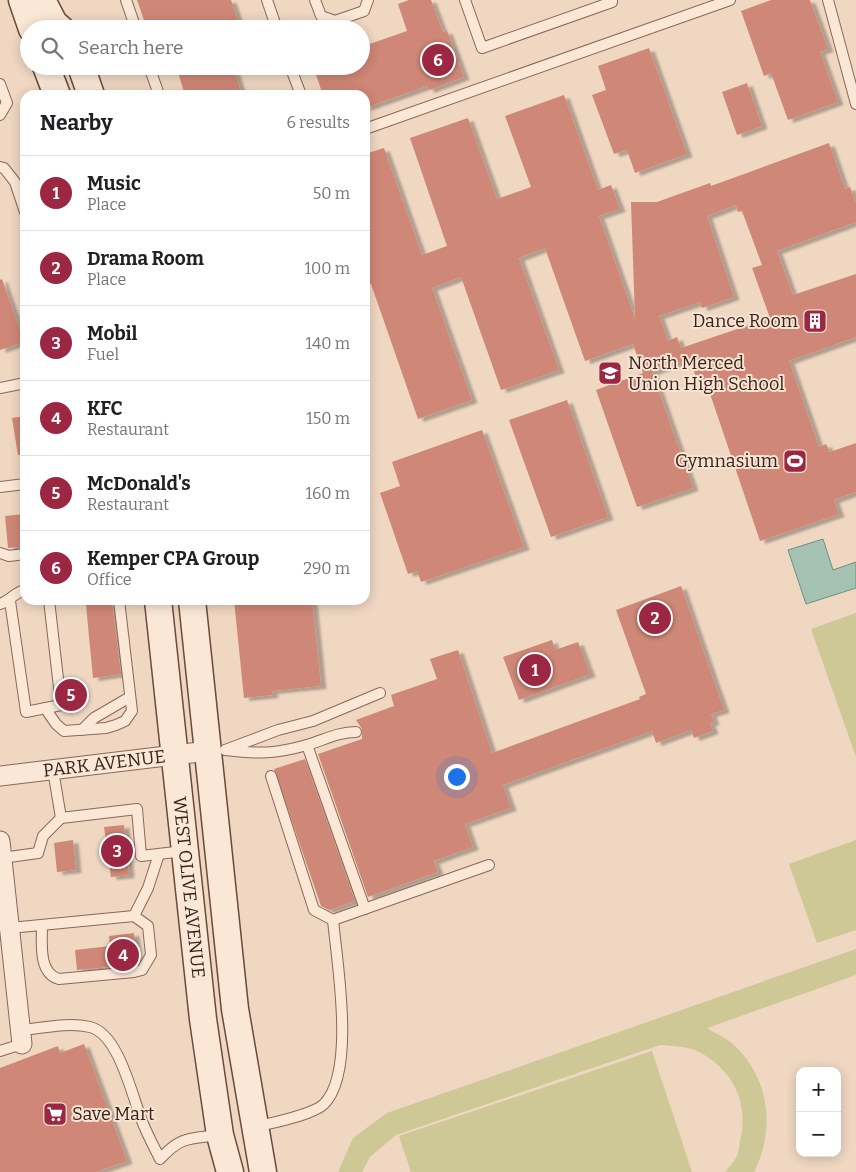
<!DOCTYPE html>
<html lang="en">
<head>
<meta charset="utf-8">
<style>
  body { margin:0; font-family:Bitter,serif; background:#f2f2f2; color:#202124 }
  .controls { position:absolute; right:15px; bottom:15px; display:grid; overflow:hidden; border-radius:10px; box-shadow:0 2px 12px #0003 }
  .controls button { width:45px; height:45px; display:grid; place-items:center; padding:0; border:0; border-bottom:1px solid #e0e0e0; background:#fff; color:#202124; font:25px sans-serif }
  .you { position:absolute; left:456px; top:776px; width:18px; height:18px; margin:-12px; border:4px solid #fff; border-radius:50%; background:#1a73e8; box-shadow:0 0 0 8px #1a73e833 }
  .badge { display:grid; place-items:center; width:32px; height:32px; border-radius:50%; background:#9b2743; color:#fff; font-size:16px; font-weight:700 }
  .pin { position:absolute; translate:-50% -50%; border:2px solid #fff; box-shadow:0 1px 5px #0006 }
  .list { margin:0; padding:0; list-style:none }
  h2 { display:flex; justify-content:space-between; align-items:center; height:65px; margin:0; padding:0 20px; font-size:21px }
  h2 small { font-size:16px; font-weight:400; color:#757577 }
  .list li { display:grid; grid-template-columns:32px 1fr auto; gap:15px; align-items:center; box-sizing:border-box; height:75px; padding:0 20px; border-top:1px solid #e0e0e0 }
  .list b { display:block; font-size:19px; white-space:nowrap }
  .list p { margin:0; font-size:16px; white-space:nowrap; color:#757577 }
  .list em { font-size:16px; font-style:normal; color:#757577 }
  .icon { flex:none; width:28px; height:28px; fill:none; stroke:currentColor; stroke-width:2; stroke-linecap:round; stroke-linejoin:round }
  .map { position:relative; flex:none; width:856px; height:1172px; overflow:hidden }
  .search { position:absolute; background:#fff; box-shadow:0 2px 12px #0003; left:20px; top:20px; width:350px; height:55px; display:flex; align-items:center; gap:12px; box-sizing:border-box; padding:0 18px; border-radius:28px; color:#757577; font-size:19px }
  .panel { position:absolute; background:#fff; box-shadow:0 2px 12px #0003; left:20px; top:90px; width:350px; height:515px; border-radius:15px }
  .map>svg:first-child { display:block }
</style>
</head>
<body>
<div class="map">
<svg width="856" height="1172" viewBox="0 0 856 1172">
  <defs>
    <filter id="shadow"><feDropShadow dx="5.5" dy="3" stdDeviation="1" flood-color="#0004"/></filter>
  </defs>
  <rect width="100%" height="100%" fill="#efd7c2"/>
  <g fill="#cec796">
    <polygon points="856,613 856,757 811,629"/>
    <polygon points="856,840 856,930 817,943 789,864"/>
    <path d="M856,949v26l-149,53c9,6 22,11 29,19 34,33 39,84 18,125h-29c4,-5 9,-10 12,-16 2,-4 2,-10 3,-15 9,-36 -5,-69 -39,-88 -12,-7 -27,-7 -41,-8l-264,90 -26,22 -8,15h-24l15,-34 34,-25z"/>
    <polygon points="652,1051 692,1172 411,1172 399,1136"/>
  </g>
  <polygon fill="#a5c2b2" stroke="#6b917e" points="823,539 833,570 856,562 856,588 806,604 788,550"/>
  <g fill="#cf8777" fill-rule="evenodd" filter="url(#shadow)">
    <polygon points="137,0 231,0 241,29 147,29"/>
    <polygon points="409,0 431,0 443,32 447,31 464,77 429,90 427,86 365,108 365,95 323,95 313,66 361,66 361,47 407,31 398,4"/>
    <polygon points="771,0 810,0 828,49 820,52 838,102 788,120 771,73 764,76 741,11"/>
    <polygon points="649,48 687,154 635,173 627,150 614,154 592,95 606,90 598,66"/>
    <polygon points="176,66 233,66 242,95 185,95"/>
    <polygon points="747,83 762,126 737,135 722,92"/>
    <path d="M564,95l34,95 13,-5 9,24 -21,7 36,103 -4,-117h26l53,-19 1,3 118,-43 16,46 5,-2 6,16v19l-79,29 16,44 63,-21v63l-67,24 30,86 7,-3 4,8 26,-9v49l-22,8 5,14 -79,27 -55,-162 -7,3 -9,-23 -37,13 41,116 -56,19 -41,-117 47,-17 -10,-29 -48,17 -40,-113 -26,10 40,112 -58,20 -40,-113 -29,11 40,112 -54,19 -47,-135 -3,1 -3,-8v-123l19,-6 38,107 25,-9 -37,-108 58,-20 29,81 34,-12 -26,-71zM736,205l2,7 4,-1 20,54 -10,3 18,50 -89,30 -4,-11 -9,4 -9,-25 41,-14 2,6 32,-11 -27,-81z"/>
    <polygon points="2,279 24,342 0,350 0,280"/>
    <polygon points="567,400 608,517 551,537 509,420"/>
    <polygon points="25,416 25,455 18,455 12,418"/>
    <polygon points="482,430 524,547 421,582 417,571 408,574 380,493 400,486 392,462"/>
    <polygon points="25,514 25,546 8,548 5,516"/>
    <polygon points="681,586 724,710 711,714 714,722 710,723 713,731 694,738 691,730 656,743 652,731 503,785 511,808 465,824 473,847 434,861 438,872 368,897 318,754 362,739 362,729 356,720 394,706 391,695 437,679 430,659 458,650 492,753 640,699 639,697 646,694 616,610"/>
    <polygon points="234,600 312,600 321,686 272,691 273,695 244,698"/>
    <polygon points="112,602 121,674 93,678 86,605"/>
    <polygon points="552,640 555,650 578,642 590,674 519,700 503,657"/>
    <polygon points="305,759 355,901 329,910 321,906 274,769"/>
    <polygon points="124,825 129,875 111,877 104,827"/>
    <polygon points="73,840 76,870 57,872 54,843"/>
    <polygon points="134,933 137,962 129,963 130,965 77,970 75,950 110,946 109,936"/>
    <polygon points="84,1044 127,1161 96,1172 0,1172 0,1068 58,1046 60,1053"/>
  </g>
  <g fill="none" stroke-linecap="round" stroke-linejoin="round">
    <g stroke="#8a6759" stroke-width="12">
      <g id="service">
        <polyline points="126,0 136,29"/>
        <polyline points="267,0 277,29"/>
        <polyline points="315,0 321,16 335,21 364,11 368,0"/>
        <polyline points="465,0 482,48 612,2 612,0"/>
        <polyline points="828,0 856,104"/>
        <polyline points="149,66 159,95"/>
        <polyline points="290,66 301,95"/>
        <polyline points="0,84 7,103 0,115"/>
        <polyline points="365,129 730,0"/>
        <polyline points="0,167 4,168 15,182 25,212"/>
        <polyline points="0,388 25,383"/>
        <polyline points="0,487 25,484"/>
        <polyline points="0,553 9,556 25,554"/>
        <polyline points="10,601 26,712 61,705 49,600"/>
        <path d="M0,604c10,-3 15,-12 25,-14"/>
        <polyline points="45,708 56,724 64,731 106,728 116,725 125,721 132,711 119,600"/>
        <polyline points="82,730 94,718 130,697"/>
        <polyline points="307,745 365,909"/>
        <polyline points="225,750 278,730 313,721 380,693"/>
        <path d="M226,750c33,4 49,4 81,-5 17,-5 31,-13 49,-13"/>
        <polyline points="53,770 61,818 137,809 141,856 184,851"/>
        <polyline points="271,776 314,910 333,920 489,865"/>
        <polyline points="2,858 38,853 43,836 61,818"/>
        <polyline points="134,916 148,888 159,854"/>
        <path d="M10,928l124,-12 14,10 3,29 -9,15 -8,2 -75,7c-21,-6 -17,-36 -17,-54"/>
        <path d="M21,1030c22,-2 47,-8 69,-3 29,7 42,69 52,94 5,13 12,26 18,38 21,-23 29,-20 59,-24"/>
        <polyline points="0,1051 22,1044"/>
        <path d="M255,1127c16,-4 58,-12 69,-23 32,-32 13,-141 9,-184"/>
      </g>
    </g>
    <g stroke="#8a6759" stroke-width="21">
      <g id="minor">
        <path id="s1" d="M0,776l208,-25"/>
        <polyline points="0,841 22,1044"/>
      </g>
    </g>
    <g stroke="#6c493c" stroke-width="29">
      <g id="secondary">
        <polyline points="22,0 32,29"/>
        <polyline points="42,0 54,23 61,29"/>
        <polyline points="46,66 57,95"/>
        <polyline points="81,66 91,95"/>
        <path id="s2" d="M158,600l45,419 17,116 10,37"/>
        <polyline points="192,600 235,1009 263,1172"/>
      </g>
    </g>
    <use href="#service" stroke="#fae7d6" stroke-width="10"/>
    <use href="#minor" stroke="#fae7d6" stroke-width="19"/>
    <use href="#secondary" stroke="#fae7d6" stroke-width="26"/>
  </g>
  <defs>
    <g id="building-square" transform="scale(1.25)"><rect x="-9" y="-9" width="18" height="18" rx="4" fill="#9b2743" stroke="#f7e3d2"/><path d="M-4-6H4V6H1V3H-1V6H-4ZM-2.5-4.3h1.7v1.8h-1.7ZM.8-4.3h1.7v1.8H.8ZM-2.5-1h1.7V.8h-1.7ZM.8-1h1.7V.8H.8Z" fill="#fff"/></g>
    <g id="school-square" transform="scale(1.25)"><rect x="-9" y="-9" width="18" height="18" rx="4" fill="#9b2743" stroke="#f7e3d2"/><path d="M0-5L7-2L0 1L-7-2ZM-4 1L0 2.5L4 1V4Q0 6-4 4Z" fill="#fff"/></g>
    <g id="stadium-square" transform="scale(1.25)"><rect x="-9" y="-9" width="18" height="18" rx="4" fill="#9b2743" stroke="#f7e3d2"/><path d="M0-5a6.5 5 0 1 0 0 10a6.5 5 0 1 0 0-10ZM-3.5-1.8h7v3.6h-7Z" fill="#fff"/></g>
    <g id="supermarket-square" transform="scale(1.25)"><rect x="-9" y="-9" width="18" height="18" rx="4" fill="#9b2743" stroke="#f7e3d2"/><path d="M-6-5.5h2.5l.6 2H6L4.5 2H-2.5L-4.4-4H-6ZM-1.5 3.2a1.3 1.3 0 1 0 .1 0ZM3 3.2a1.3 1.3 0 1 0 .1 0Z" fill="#fff"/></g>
  </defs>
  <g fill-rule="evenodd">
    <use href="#building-square" x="815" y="321"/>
    <use href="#school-square" x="610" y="373"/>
    <use href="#stadium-square" x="795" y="461"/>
    <use href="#supermarket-square" x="55" y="1114"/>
  </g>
  <g text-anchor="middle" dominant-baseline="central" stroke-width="4" stroke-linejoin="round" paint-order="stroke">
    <g font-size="18" fill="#39241d" stroke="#f7e3d2" text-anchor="end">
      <text x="798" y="321">Dance Room</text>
      <text x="628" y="363" text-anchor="start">North Merced<tspan x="628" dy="21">Union High School</tspan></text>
      <text x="778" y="461">Gymnasium</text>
      <text x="72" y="1114" text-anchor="start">Save Mart</text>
    </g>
    <g font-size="18" fill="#39241d" stroke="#f7e3d2">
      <text stroke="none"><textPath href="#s1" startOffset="105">PARK AVENUE</textPath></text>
      <text stroke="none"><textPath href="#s2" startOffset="289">WEST OLIVE AVENUE</textPath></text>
    </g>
  </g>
</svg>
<div class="controls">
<button>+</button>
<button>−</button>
</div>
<div class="you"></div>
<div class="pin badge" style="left:535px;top:670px">1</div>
<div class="pin badge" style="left:655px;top:618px">2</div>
<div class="pin badge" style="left:117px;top:851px">3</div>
<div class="pin badge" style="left:123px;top:955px">4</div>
<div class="pin badge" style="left:71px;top:695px">5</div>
<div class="pin badge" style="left:438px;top:60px">6</div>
<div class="search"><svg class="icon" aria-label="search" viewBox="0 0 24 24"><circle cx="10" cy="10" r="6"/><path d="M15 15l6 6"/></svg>Search here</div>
<section class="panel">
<h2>Nearby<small>6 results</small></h2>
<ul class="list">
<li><span class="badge">1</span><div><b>Music</b><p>Place</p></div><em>50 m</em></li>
<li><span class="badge">2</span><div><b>Drama Room</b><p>Place</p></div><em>100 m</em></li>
<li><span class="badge">3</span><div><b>Mobil</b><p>Fuel</p></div><em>140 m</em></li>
<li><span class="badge">4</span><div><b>KFC</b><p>Restaurant</p></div><em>150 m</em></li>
<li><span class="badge">5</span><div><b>McDonald's</b><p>Restaurant</p></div><em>160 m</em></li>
<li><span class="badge">6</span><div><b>Kemper CPA Group</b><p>Office</p></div><em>290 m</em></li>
</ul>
</section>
</div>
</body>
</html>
